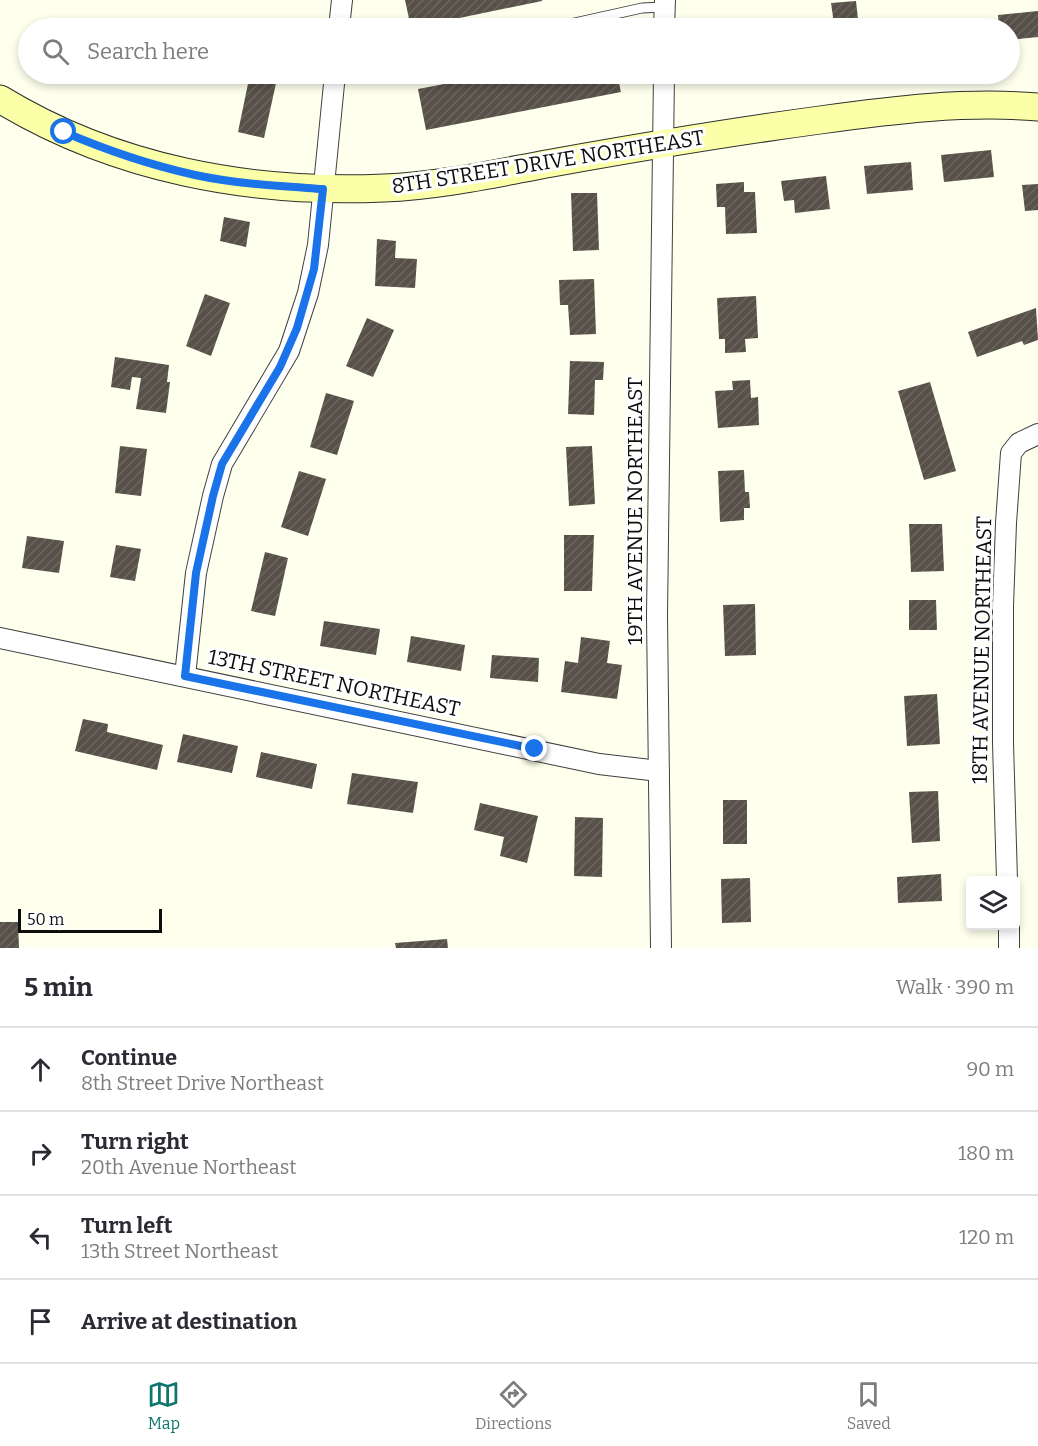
<!DOCTYPE html>
<html lang="en">
<head>
<meta charset="utf-8">
<style>
  body { margin:0; font-family:Bitter,serif; background:#f2f2f3; color:#2b2b33 }
  .controls { position:absolute; right:18px; bottom:18px; display:grid; overflow:hidden; border-radius:6px; box-shadow:0 3px 9px #0003 }
  .controls button { width:54px; height:54px; display:grid; place-items:center; padding:0; border:0; border-bottom:2px solid #e1e1e2; background:#fff; color:#2b2b33; font:30px sans-serif }
  .scale { position:absolute; left:18px; bottom:15px; width:144px; box-sizing:border-box; padding-left:6px; border:3px solid #0d0d0d; border-top:0; font-size:16px; line-height:21px; white-space:nowrap; color:#0d0d0d; -webkit-text-stroke:4px #fff; paint-order:stroke }
  .stop { position:absolute; width:18px; height:18px; margin:-14px; border:4px solid #1a73e8; border-radius:50%; background:#fff }
  .stop.end { background:#1a73e8; border-color:#fff; box-shadow:0 2px 6px #0008 }
  .list { margin:0; padding:0; list-style:none }
  h2 { display:flex; justify-content:space-between; align-items:center; height:78px; margin:0; padding:0 24px; font-size:26px }
  h2 small { font-size:20px; font-weight:400; color:#7c7c81 }
  .list li { display:grid; grid-template-columns:39px 1fr auto; gap:18px; align-items:center; box-sizing:border-box; height:84px; padding:0 24px; border-top:2px solid #e1e1e2 }
  .list b { display:block; font-size:22px; white-space:nowrap }
  .list p { margin:0; font-size:20px; white-space:nowrap; color:#7c7c81 }
  .list em { font-size:20px; font-style:normal; color:#7c7c81 }
  .icon { flex:none; width:33px; height:33px; fill:none; stroke:currentColor; stroke-width:2; stroke-linecap:round; stroke-linejoin:round }
  .map { position:relative; flex:none; width:1038px; height:948px; overflow:hidden }
  .search { position:absolute; background:#fff; box-shadow:0 3px 9px #0003; left:18px; right:18px; top:18px; height:66px; display:flex; align-items:center; gap:15px; box-sizing:border-box; padding:0 21px; border-radius:33px; color:#7c7c81; font-size:22px }
  .sheet { height:414px; background:#fff }
  nav { display:flex; justify-content:space-around; align-items:center; box-sizing:border-box; height:84px; border-top:2px solid #e1e1e2; background:#fff; font-size:16px; color:#7c7c81 }
  nav a { display:grid; justify-items:center; gap:3px }
  nav .on { color:#0f766e }
  .map>svg:first-child { display:block }
</style>
</head>
<body>
<div class="map">
<svg width="1038" height="948" viewBox="0 0 1038 948">
  <defs>
    <pattern id="building-hatch" width="6" height="6" patternUnits="userSpaceOnUse" patternTransform="scale(1.5)"><rect width="6" height="6" fill="#575149"/><path d="M-1 1l2-2M0 6l6-6M5 7l2-2" fill="none" stroke="#6a655f"/></pattern>
  </defs>
  <rect width="100%" height="100%" fill="#ffffed"/>
  <g fill="url(#building-hatch)">
    <polygon points="405,0 542,0 542,1 411,28"/>
    <polygon points="856,1 859,28 816,28 816,26 834,24 831,3"/>
    <polygon points="1038,11 1038,37 1010,40 1010,28 999,28 998,15"/>
    <polygon points="250,74 278,74 264,138 238,132"/>
    <polygon points="497,74 617,74 621,92 426,130 418,89"/>
    <polygon points="991,150 994,177 944,182 941,155"/>
    <polygon points="911,162 913,190 867,194 864,166"/>
    <polygon points="826,176 830,209 795,213 794,200 784,201 781,181"/>
    <polygon points="744,182 744,192 755,192 757,233 726,234 725,207 717,207 716,184"/>
    <polygon points="1038,184 1038,210 1025,211 1022,185"/>
    <polygon points="571,193 597,193 599,250 573,251"/>
    <polygon points="224,217 250,222 246,247 220,241"/>
    <polygon points="377,239 396,241 395,258 417,259 415,288 375,286"/>
    <polygon points="594,279 596,334 570,335 568,305 560,305 559,280"/>
    <polygon points="205,294 230,303 211,356 186,346"/>
    <polygon points="756,296 758,338 745,339 746,352 725,353 725,339 719,339 717,298"/>
    <polygon points="1036,308 1038,340 1024,345 1022,341 977,357 968,332"/>
    <polygon points="367,318 394,330 373,377 346,366"/>
    <polygon points="115,357 169,365 167,382 170,382 166,413 136,409 141,378 132,377 130,390 111,387"/>
    <polygon points="570,361 604,362 603,380 595,380 594,415 568,414"/>
    <polygon points="750,380 751,398 758,397 759,425 718,428 715,391 733,390 732,381"/>
    <polygon points="930,382 956,471 924,480 898,391"/>
    <polygon points="326,393 354,401 337,455 310,447"/>
    <polygon points="120,446 147,449 141,496 115,493"/>
    <polygon points="592,446 595,504 569,506 566,447"/>
    <polygon points="744,470 745,492 749,492 750,508 744,508 744,520 720,522 718,471"/>
    <polygon points="299,471 326,479 308,536 281,527"/>
    <polygon points="909,524 942,524 944,571 911,572"/>
    <polygon points="564,535 594,535 592,591 564,591"/>
    <polygon points="27,536 64,541 59,573 22,568"/>
    <polygon points="116,545 141,549 135,581 110,577"/>
    <polygon points="265,552 288,558 275,616 251,611"/>
    <polygon points="909,600 936,600 937,630 909,630"/>
    <polygon points="755,604 756,655 725,656 723,605"/>
    <polygon points="324,621 380,629 376,655 320,646"/>
    <polygon points="411,636 465,645 461,671 407,662"/>
    <polygon points="581,637 610,641 607,663 622,665 617,699 561,692 565,661 578,663"/>
    <polygon points="492,655 539,658 538,682 490,678"/>
    <polygon points="937,694 940,744 907,746 904,696"/>
    <polygon points="83,719 108,724 107,732 163,745 157,770 75,751"/>
    <polygon points="183,734 238,746 232,773 177,762"/>
    <polygon points="261,752 317,764 312,789 256,777"/>
    <polygon points="352,773 418,782 413,813 347,804"/>
    <polygon points="938,791 940,841 912,843 909,792"/>
    <rect x="723" y="800" width="24" height="44"/>
    <polygon points="480,803 538,816 527,863 500,856 504,837 474,830"/>
    <polygon points="575,817 603,818 602,877 574,876"/>
    <polygon points="941,874 942,901 898,903 897,877"/>
    <polygon points="750,878 751,922 722,923 721,879"/>
    <polygon points="0,922 18,922 19,948 0,948"/>
    <polygon points="447,939 448,948 396,948 395,943"/>
  </g>
  <g fill="none" stroke-linecap="round" stroke-linejoin="round">
    <g stroke="#404040" stroke-width="11">
      <polyline id="lane" points="552,28 642,8 665,7"/>
    </g>
    <g stroke="#404040" stroke-width="22">
      <g id="street">
        <polyline points="339,28 342,0"/>
        <polyline points="664,28 665,0"/>
        <polyline points="0,638 599,764 659,771"/>
        <polyline points="185,676 196,573 213,496 222,464 289,351 308,293 318,245 335,74"/>
        <polyline points="1007,880 1003,743 1003,606 1006,523 1011,453 1019,443 1038,434"/>
        <polyline points="1009,926 1009,948"/>
        <polyline points="661,948 657,616 664,74"/>
      </g>
    </g>
    <g stroke="#2f2f2f" stroke-width="29">
      <path id="secondary" d="M0,99c115,70 250,95 384,89 56,-2 113,-15 168,-25 89,-16 179,-31 268,-43 73,-10 145,-19 218,-13"/>
    </g>
    <use href="#lane" stroke="#fff" stroke-width="9"/>
    <use href="#street" stroke="#fff" stroke-width="20"/>
    <use href="#secondary" stroke="#faffa8" stroke-width="27"/>
  </g>
  <g fill="none" stroke-linecap="round" stroke-linejoin="round">
    <path stroke="#1a73e8" stroke-width="8" d="M64,132c42,18 86,33 131,43 42,9 85,11 128,14l-9,80 -17,59 -17,39 -58,97 -9,32 -17,77 -11,103 350,73"/>
  </g>
  <g text-anchor="middle" dominant-baseline="central" stroke-width="6" stroke-linejoin="round" paint-order="stroke">
    <g font-size="21" fill="#0d0d0d" stroke="#fff">
      <text transform="translate(548 162) rotate(-9)">8TH STREET DRIVE NORTHEAST</text>
      <text transform="translate(635 511) rotate(-90)">19TH AVENUE NORTHEAST</text>
      <text transform="translate(982 650) rotate(-89)">18TH AVENUE NORTHEAST</text>
      <text transform="translate(334 683) rotate(12)">13TH STREET NORTHEAST</text>
    </g>
  </g>
</svg>
<div class="controls">
<button><svg class="icon" aria-label="layers" viewBox="0 0 24 24"><path d="M12 4l9 5-9 5-9-5zM3 14l9 5 9-5"/></svg></button>
</div>
<div class="scale">50 m</div>
<div class="stop" style="left:64px;top:132px"></div>
<div class="stop end" style="left:535px;top:749px"></div>
<div class="search"><svg class="icon" aria-label="search" viewBox="0 0 24 24"><circle cx="10" cy="10" r="6"/><path d="M15 15l6 6"/></svg>Search here</div>
</div>
<section class="sheet">
<h2>5 min<small>Walk · 390 m</small></h2>
<ul class="list">
<li><svg class="icon" aria-label="ahead" viewBox="0 0 24 24"><path d="M12 20V5M6 11l6-6 6 6"/></svg><div><b>Continue</b><p>8th Street Drive Northeast</p></div><em>90 m</em></li>
<li><svg class="icon" aria-label="right" viewBox="0 0 24 24"><path d="M7 20v-9h11M14 6l5 5-5 5"/></svg><div><b>Turn right</b><p>20th Avenue Northeast</p></div><em>180 m</em></li>
<li><svg class="icon" aria-label="left" viewBox="0 0 24 24"><path d="M17 20v-9H6M10 6l-5 5 5 5"/></svg><div><b>Turn left</b><p>13th Street Northeast</p></div><em>120 m</em></li>
<li><svg class="icon" aria-label="arrive" viewBox="0 0 24 24"><path d="M6 21V4h12l-3 4 3 4H6"/></svg><div><b>Arrive at destination</b></div></li>
</ul>
</section>
<nav>
<a class="on"><svg class="icon" aria-label="map" viewBox="0 0 24 24"><path d="M3 6l6-2 6 2 6-2v14l-6 2-6-2-6 2zM9 4v14M15 6v14"/></svg>Map</a>
<a><svg class="icon" aria-label="directions" viewBox="0 0 24 24"><path d="M12 3l9 9-9 9-9-9zM9 14v-3h6M13 9l2 2-2 2"/></svg>Directions</a>
<a><svg class="icon" aria-label="saved" viewBox="0 0 24 24"><path d="M7 4h10v16l-5-4-5 4z"/></svg>Saved</a>
</nav>
</body>
</html>
